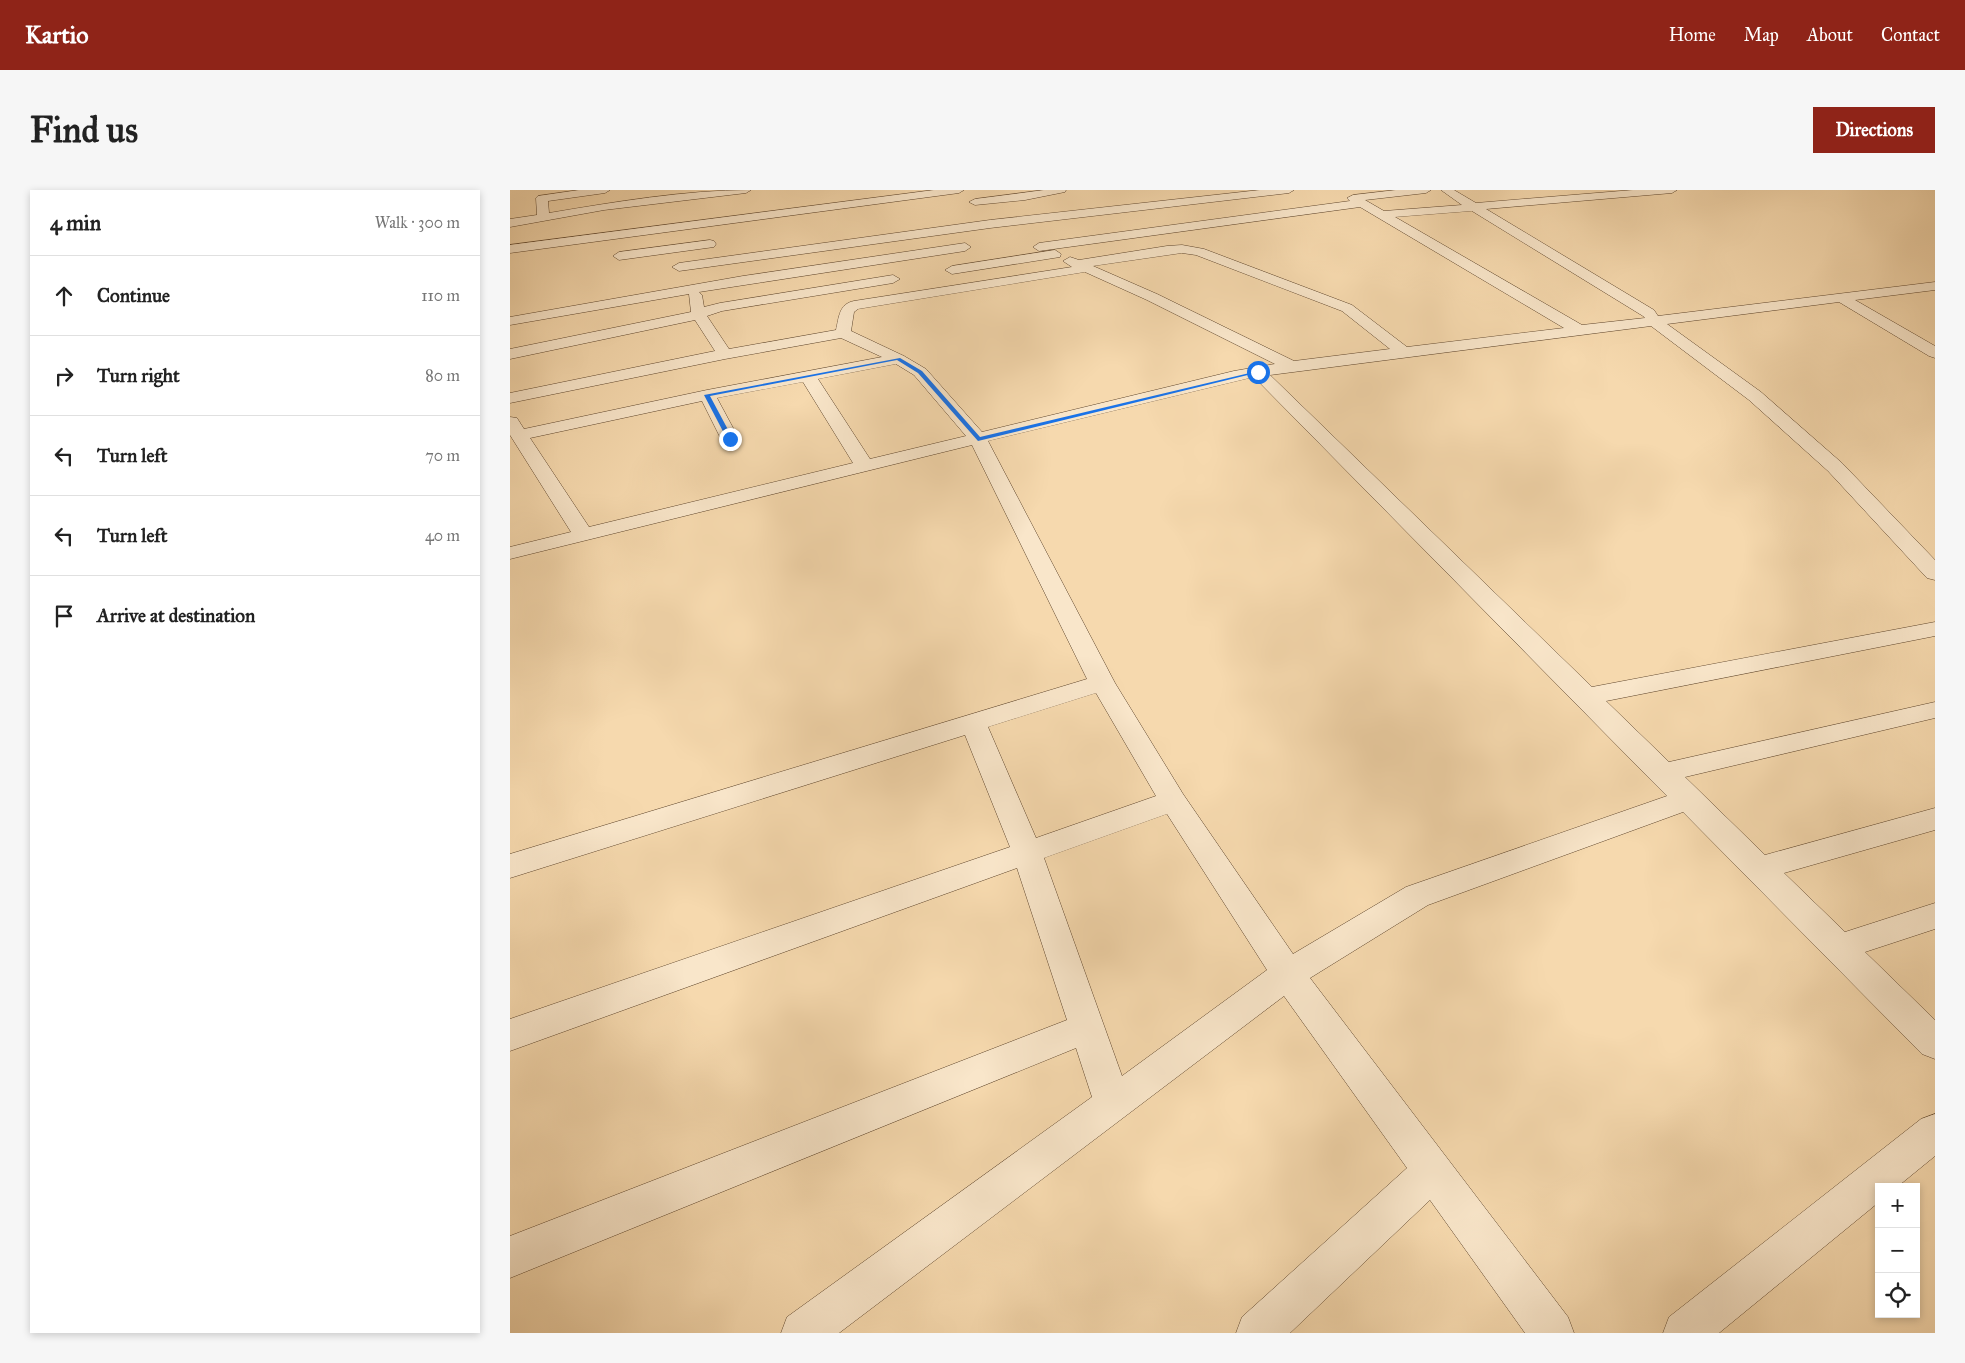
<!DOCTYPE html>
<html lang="en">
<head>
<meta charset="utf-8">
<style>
  body { margin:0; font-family:"IM FELL Great Primer",serif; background:#f6f6f6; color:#222 }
  .controls { position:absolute; right:15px; bottom:15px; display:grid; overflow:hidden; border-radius:0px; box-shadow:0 2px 8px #0003 }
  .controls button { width:45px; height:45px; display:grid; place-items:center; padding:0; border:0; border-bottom:1px solid #e0e0e0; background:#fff; color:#222; font:25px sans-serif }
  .stop { position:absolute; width:15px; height:15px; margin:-11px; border:4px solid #1a73e8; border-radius:50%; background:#fff }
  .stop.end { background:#1a73e8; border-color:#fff; box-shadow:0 1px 5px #0008 }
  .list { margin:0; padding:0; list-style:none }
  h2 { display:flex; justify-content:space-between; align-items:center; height:65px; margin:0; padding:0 20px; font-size:21px }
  h2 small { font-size:16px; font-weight:400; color:#767676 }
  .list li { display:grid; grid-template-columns:32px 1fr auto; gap:15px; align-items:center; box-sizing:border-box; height:80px; padding:0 20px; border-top:1px solid #e0e0e0 }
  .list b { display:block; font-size:19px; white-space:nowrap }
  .list em { font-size:16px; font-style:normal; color:#767676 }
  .icon { flex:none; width:28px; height:28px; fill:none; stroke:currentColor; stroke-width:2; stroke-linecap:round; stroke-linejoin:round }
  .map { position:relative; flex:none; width:1425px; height:1143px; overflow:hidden; border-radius:0px }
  header { display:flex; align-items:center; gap:30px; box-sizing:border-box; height:70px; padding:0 25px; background:#8f2418; color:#fff }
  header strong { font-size:24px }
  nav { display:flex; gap:28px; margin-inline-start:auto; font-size:18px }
  .intro { display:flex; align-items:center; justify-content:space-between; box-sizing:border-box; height:120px; padding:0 30px }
  h1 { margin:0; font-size:35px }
  .button { padding:12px 22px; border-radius:0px; background:#8f2418; color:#fff; font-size:18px; font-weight:700 }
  main { display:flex; gap:30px; padding:0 30px }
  aside { flex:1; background:#fff; border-radius:0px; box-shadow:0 2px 8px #0003 }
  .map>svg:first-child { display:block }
</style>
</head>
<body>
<header>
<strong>Kartio</strong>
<nav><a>Home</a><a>Map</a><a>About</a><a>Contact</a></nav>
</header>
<div class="intro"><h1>Find us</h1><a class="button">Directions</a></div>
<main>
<aside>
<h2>4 min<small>Walk · 300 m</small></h2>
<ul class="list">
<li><svg class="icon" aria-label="ahead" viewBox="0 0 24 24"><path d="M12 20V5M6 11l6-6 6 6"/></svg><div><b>Continue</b></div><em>110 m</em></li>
<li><svg class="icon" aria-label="right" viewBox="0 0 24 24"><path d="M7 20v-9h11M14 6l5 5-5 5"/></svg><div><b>Turn right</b></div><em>80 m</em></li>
<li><svg class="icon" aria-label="left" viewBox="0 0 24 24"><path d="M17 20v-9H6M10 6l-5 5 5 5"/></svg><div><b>Turn left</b></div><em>70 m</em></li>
<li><svg class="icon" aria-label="left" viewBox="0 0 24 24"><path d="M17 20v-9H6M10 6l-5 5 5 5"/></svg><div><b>Turn left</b></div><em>40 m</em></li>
<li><svg class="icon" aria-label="arrive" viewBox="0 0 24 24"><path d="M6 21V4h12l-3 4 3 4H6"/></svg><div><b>Arrive at destination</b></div></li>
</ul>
</aside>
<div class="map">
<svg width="1425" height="1143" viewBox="0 0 1425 1143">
  <rect width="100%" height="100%" fill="#f6d9ae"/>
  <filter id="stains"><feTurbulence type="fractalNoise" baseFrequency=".004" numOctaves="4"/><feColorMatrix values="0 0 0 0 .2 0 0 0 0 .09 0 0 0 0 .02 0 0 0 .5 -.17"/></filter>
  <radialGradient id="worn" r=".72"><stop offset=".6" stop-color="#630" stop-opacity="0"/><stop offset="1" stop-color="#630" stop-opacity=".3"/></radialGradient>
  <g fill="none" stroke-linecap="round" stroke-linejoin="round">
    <g stroke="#5e452c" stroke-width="1">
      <g id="minor">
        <path d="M69,0h31l-5,3 -57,8 1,12c66,-11 135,-23 202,-23l-5,3 -142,17 -94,17v-8l27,-4 -1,-17 2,-2z"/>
        <polygon points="424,0 454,0 449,3 0,63 0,55"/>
        <polygon points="534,0 556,0 555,2 515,10 465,15 459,12 465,9"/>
        <polygon points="750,0 784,0 779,3 480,38 169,81 162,77 169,73 480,30"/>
        <path d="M886,0h35l-5,3 -61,7 19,11 78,-6 -21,-15h13l22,13 157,-13h44l-5,3 -186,16 168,101 4,6 277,-34v8l-80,10 80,46v12l-6,-2 -90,-54 -172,22 94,68 81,71 93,97v20l-8,-2 -99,-107 -79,-71 -98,-74 -381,49 322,312 343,-65v14l-329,65 63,61 266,-60v16l-250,59 80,78 170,-47v22l-151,43 61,59 90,-29v26l-70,23 70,68v39l-13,-5 -239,-242 -255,93 -118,73 258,339 6,16h-49l-95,-133 -140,133h-54l6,-16 165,-149 -123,-172 -445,337h-58l6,-16 305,-220 -16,-49 -566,230v-42l557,-216 -50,-152 -507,183v-32l500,-172 -45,-112 -455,143v-24l577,-175 -115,-234 -462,114v-12l61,-15 -61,-97v-18l7,1 7,11 183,-39 175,-33 -41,-19 -116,21 -215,44v-10l205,-42 -20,-31 -185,39v-10l181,-37 -2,-18 -179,31v-8l233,-41 222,-33 6,4 -6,4 -266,41 3,3 2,12 16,-4 173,-28 7,4 -7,4 -171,28 -15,5 22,33 107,-19c3,-13 3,-26 18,-29l218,-34 -9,-6 7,-4 9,3 88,-14 15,-1 22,4 148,56 55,42 157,-19 -204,-121 -321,44 -6,-4 6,-4 311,-42 -3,-3 6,-3zM962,21l171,105 2,2 -63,7 -187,-108zM672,63l14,2 146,56 48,38 -96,12 -137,-67 -64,-28zM575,82l62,28 128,64 -41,7 -252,61 -56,-63 -22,-13 -53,-25 3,-19 4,-3zM386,174l18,11 52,61 -96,23 -52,-80zM744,187l397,403 16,16 -261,91 -113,67 -110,-160 -68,-111 -127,-242zM293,192l50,81 -264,64 -59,-89 172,-37 19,38 3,4 6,1 6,-1 3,-4 -22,-41zM586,503l60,103 -120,42 -48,-111zM657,624l100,156 -145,106 -78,-218z"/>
        <polygon points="200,50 204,51 206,54 204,57 109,70 103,66 109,62"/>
        <polygon points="545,60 551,64 550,67 442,84 435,80 442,76"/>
        <polygon points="1425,924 1425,966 1387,997 1369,997 1369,1012 1209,1143 1153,1143 1159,1127 1411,929"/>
      </g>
    </g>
    <use href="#minor" fill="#f9e6ca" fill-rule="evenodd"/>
  </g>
  <polygon fill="#1a73e8" points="390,168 412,181 470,247 748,181 750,182 468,251 408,183 387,170 200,206 223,249 220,250 217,249 194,205"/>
  <rect width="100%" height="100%" filter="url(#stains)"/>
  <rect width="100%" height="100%" fill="url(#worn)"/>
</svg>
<div class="controls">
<button>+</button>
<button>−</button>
<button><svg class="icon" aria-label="locate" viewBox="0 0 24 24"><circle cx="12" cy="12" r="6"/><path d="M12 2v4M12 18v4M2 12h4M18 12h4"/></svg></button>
</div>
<div class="stop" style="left:748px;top:182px"></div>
<div class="stop end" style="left:220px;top:249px"></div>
</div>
</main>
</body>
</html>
